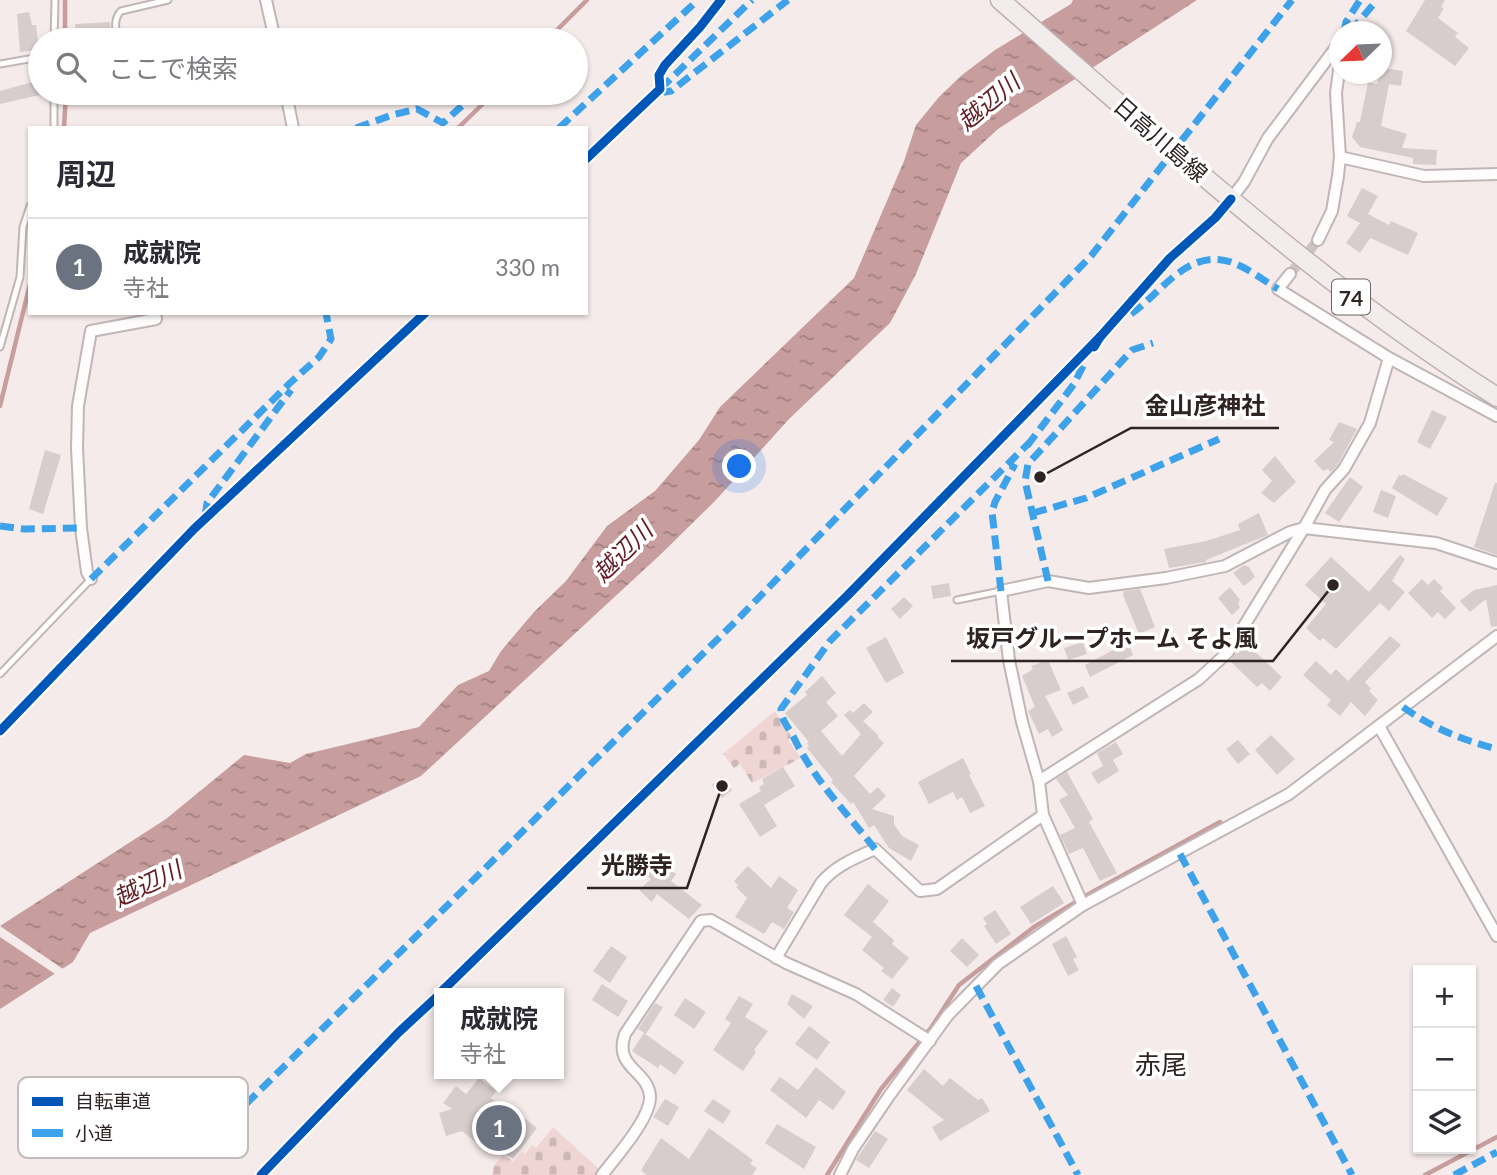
<!DOCTYPE html>
<html lang="ja">
<head>
<meta charset="utf-8">
<style>
  body { margin:0; font-family:Lato,"Noto Sans JP",sans-serif; background:#f2f2f3; color:#2b2b33 }
  .controls { position:absolute; right:21px; bottom:21px; display:grid; overflow:hidden; border-radius:0px; box-shadow:0 2px 5px #0004 }
  .controls button { width:63px; height:63px; display:grid; place-items:center; padding:0; border:0; border-bottom:2px solid #e1e1e2; background:#fff; color:#2b2b33; font:35px sans-serif }
  .compass { position:absolute; left:1329px; top:21px; width:63px; height:63px; border-radius:50%; background:#fff; box-shadow:0 2px 5px #0004; rotate:247deg }
  .you { position:absolute; left:740px; top:467px; width:24px; height:24px; margin:-18px; border:5px solid #fff; border-radius:50%; background:#1a73e8; box-shadow:0 0 0 10px #1a73e833 }
  .badge { display:grid; place-items:center; width:46px; height:46px; border-radius:50%; background:#756969; color:#fff; font-size:23px; font-weight:700 }
  .pin { position:absolute; translate:-50% -50%; border:4px solid #fff; box-shadow:0 2px 7px #0006 }
  .popup { position:absolute; left:434px; top:988px; width:130px; height:91px; box-sizing:border-box; display:grid; place-content:center; border-radius:0px; background:#fff; filter:drop-shadow(0 2px 5px #0005); font-size:23px; white-space:nowrap; color:#7c7c81 }
  .popup b { font-size:26px; color:#2b2b33 }
  .popup::after { content:''; position:absolute; left:50%; top:100%; margin-left:-14px; border:14px solid transparent; border-top-color:#fff }
  .list { margin:0; padding:0; list-style:none }
  h2 { display:flex; justify-content:space-between; align-items:center; height:91px; margin:0; padding:0 28px; font-size:30px }
  h2 small { font-size:23px; font-weight:400; color:#7c7c81 }
  .list li { display:grid; grid-template-columns:46px 1fr auto; gap:21px; align-items:center; box-sizing:border-box; height:98px; padding:0 28px; border-top:2px solid #e1e1e2 }
  .list b { display:block; font-size:26px; white-space:nowrap }
  .list p { margin:0; font-size:23px; white-space:nowrap; color:#7c7c81 }
  .list em { font-size:23px; font-style:normal; color:#7c7c81 }
  .icon { flex:none; width:38px; height:38px; fill:none; stroke:currentColor; stroke-width:2; stroke-linecap:round; stroke-linejoin:round }
  .map { position:relative; flex:none; width:1497px; height:1175px; overflow:hidden }
  .search { position:absolute; background:#fff; box-shadow:0 2px 5px #0004; left:28px; top:28px; width:560px; height:77px; display:flex; align-items:center; gap:18px; box-sizing:border-box; padding:0 24px; border-radius:38px; color:#7c7c81; font-size:26px }
  .panel { position:absolute; background:#fff; box-shadow:0 2px 5px #0004; left:28px; top:126px; width:560px; height:189px; border-radius:0px }
  .map>svg:first-child { display:block }
</style>
</head>
<body>
<div class="map">
<svg width="1497" height="1175" viewBox="0 0 1497 1175">
  <defs>
    <pattern id="cemetery-stones" width="16" height="16" patternUnits="userSpaceOnUse" patternTransform="scale(1.75)"><rect width="16" height="16" fill="#efd6d5"/><path d="M2 7V4a2 2 0 0 1 4 0v3zM10 15v-3a2 2 0 0 1 4 0v3z" fill="#cdb7b7"/></pattern>
    <pattern id="water-ripples" width="26" height="14" patternUnits="userSpaceOnUse" patternTransform="scale(1.75)"><rect width="26" height="14" fill="#c79d9d"/><path d="M2 4q2-2 4 0t4 0M15 11q2-2 4 0t4 0" fill="none" stroke="#a28080"/></pattern>
  </defs>
  <rect width="100%" height="100%" fill="#f6ebeb"/>
  <g fill="url(#cemetery-stones)">
    <polygon points="775,711 791,736 788,740 801,758 752,783 740,764 734,768 723,754"/>
    <polygon points="553,1127 600,1170 596,1175 492,1175 494,1165 504,1155 513,1162 522,1152 525,1154 532,1145 536,1148"/>
  </g>
  <polygon fill="url(#water-ripples)" points="1073,0 1197,0 998,129 961,163 916,274 890,323 789,419 715,501 661,554 421,776 90,933 73,962 0,1009 0,926 166,819 244,755 290,763 306,754 419,727 458,685 489,671 501,651 534,612 566,581 607,526 655,491 699,440 720,407 854,278 904,161 916,125 939,97 962,75 995,50 1071,4"/>
  <polygon fill="#f6ebeb" points="0,926 66,971 58,976 0,937"/>
  <g fill="none" stroke-linecap="round" stroke-linejoin="round">
    <g stroke="#c79d9d" stroke-width="4.5">
      <polyline points="65,0 65,40"/>
      <polyline points="547,40 587,0"/>
      <polyline points="64,128 66,93"/>
      <polyline points="458,128 494,93"/>
      <polyline points="0,406 30,284"/>
      <polyline points="827,1175 881,1089 931,1028 959,985 1034,927 1096,890 1220,822"/>
      <polyline points="1425,1175 1497,1137"/>
    </g>
  </g>
  <g fill="#d8cdcd">
    <polygon points="1425,0 1445,0 1441,7 1444,8 1438,18 1458,33 1455,37 1469,48 1455,66 1406,31"/>
    <polygon points="29,12 32,25 36,25 39,50 20,52 17,14"/>
    <polygon points="110,22 111,40 76,39 75,24"/>
    <polygon points="1382,68 1403,71 1401,86 1389,84 1381,126 1407,134 1402,148 1437,150 1436,165 1413,164 1413,158 1360,147 1352,137 1357,122 1360,122 1368,82 1377,84"/>
    <polygon points="40,80 40,95 0,104 0,91"/>
    <polygon points="1362,188 1378,196 1368,214 1389,225 1391,221 1418,233 1408,255 1370,238 1360,253 1346,243 1360,223 1347,216"/>
    <polygon points="1432,410 1447,417 1430,449 1417,442"/>
    <polygon points="1339,422 1357,429 1338,464 1331,472 1328,469 1323,471 1314,461 1334,442 1329,440"/>
    <polygon points="45,450 61,455 43,514 29,509"/>
    <polygon points="1275,456 1296,482 1274,503 1261,493 1272,481 1262,470"/>
    <polygon points="1403,474 1448,498 1437,516 1392,488 1399,475 1402,476"/>
    <polygon points="1350,477 1363,487 1339,522 1325,513"/>
    <polygon points="1495,483 1497,483 1497,555 1474,547"/>
    <polygon points="1381,490 1396,496 1388,518 1373,512"/>
    <polygon points="1259,513 1268,535 1206,560 1206,562 1169,568 1164,549 1206,541 1240,530 1238,524"/>
    <polygon points="1400,555 1405,559 1392,581 1405,592 1389,611 1380,603 1336,649 1323,638 1320,641 1306,628 1326,604 1305,585 1331,557 1369,592"/>
    <polygon points="1244,565 1249,567 1255,577 1244,586 1233,573"/>
    <polygon points="1422,579 1428,585 1434,579 1443,588 1440,591 1456,608 1445,619 1438,612 1432,618 1408,593"/>
    <polygon points="949,583 951,596 933,599 931,586"/>
    <polygon points="1497,585 1497,626 1491,627 1486,599 1470,612 1460,601 1474,590"/>
    <polygon points="1230,587 1240,600 1238,603 1240,608 1232,615 1218,598"/>
    <polygon points="1140,589 1155,627 1139,634 1123,595 1124,591"/>
    <polygon points="904,597 913,606 900,619 891,609"/>
    <polygon points="1390,636 1401,645 1365,682 1371,689 1369,691 1378,700 1365,716 1351,702 1340,716 1327,705 1331,700 1303,675 1316,661 1331,675 1336,669 1348,681"/>
    <polygon points="886,637 904,673 886,683 866,648"/>
    <polygon points="1083,642 1087,654 1068,660 1064,648"/>
    <polygon points="1128,642 1133,655 1090,677 1085,665"/>
    <polygon points="1245,642 1282,677 1270,691 1262,683 1257,687 1230,661"/>
    <polygon points="1048,660 1061,690 1045,696 1063,730 1052,737 1048,729 1039,734 1028,711 1035,707 1022,676 1033,669 1031,666"/>
    <polygon points="822,676 836,693 826,702 838,716 821,731 842,756 861,734 844,715 850,710 853,713 864,703 873,712 863,721 879,736 878,738 884,743 854,776 870,794 878,787 886,796 872,809 894,816 894,824 902,836 919,845 911,861 889,848 874,825 869,828 853,802 851,804 831,782 833,780 807,748 809,746 807,743 809,742 785,713 807,695 805,692"/>
    <polygon points="1083,686 1089,697 1073,705 1067,693"/>
    <polygon points="1271,735 1295,759 1277,775 1255,750"/>
    <polygon points="1238,740 1250,754 1238,764 1226,749"/>
    <polygon points="1116,742 1123,754 1113,760 1119,771 1098,784 1091,773 1103,766 1097,753"/>
    <polygon points="963,758 971,774 969,775 985,806 970,813 962,797 957,800 953,792 929,804 918,782"/>
    <polygon points="783,767 795,786 764,805 777,826 760,837 739,804 761,791 759,787 764,784 762,779"/>
    <polygon points="1067,772 1093,819 1089,822 1117,873 1100,881 1083,848 1069,854 1060,835 1075,828 1059,800 1068,795 1056,779"/>
    <polygon points="722,777 732,790 722,798 712,785"/>
    <polygon points="652,857 676,874 671,881 702,905 689,919 657,894 652,902 639,890 651,879 641,871"/>
    <polygon points="748,866 771,888 779,876 798,890 787,908 794,912 784,929 772,922 764,934 735,917 747,898 736,887 738,885 734,881"/>
    <polygon points="868,884 889,901 873,922 894,940 892,944 909,958 892,979 881,971 884,968 862,950 872,937 844,915"/>
    <polygon points="1053,886 1064,903 1031,924 1020,907"/>
    <polygon points="995,910 1011,934 996,944 984,926 987,924 983,918"/>
    <polygon points="1066,936 1077,957 1073,959 1079,970 1068,976 1052,944"/>
    <polygon points="962,938 979,955 967,967 950,951"/>
    <polygon points="611,946 627,957 610,983 593,971"/>
    <polygon points="602,984 628,1001 618,1017 592,1000"/>
    <polygon points="892,988 901,995 893,1007 883,1000"/>
    <polygon points="792,994 813,1006 804,1019 787,1004"/>
    <polygon points="739,996 753,1004 745,1017 768,1031 754,1050 756,1052 743,1071 713,1050 731,1023 725,1019"/>
    <polygon points="685,998 706,1012 694,1029 674,1015"/>
    <polygon points="655,1003 663,1007 646,1034 638,1029"/>
    <polygon points="809,1026 830,1042 817,1060 795,1044"/>
    <polygon points="644,1033 684,1062 675,1075 660,1064 658,1068 632,1051"/>
    <polygon points="816,1067 846,1092 833,1110 819,1100 806,1118 770,1090 780,1077 798,1090"/>
    <polygon points="924,1069 943,1086 950,1078 978,1100 982,1098 990,1111 940,1141 932,1127 944,1120 907,1090"/>
    <polygon points="479,1078 496,1091 491,1098 515,1116 518,1113 537,1128 513,1159 485,1140 480,1146 462,1131 446,1136 439,1113 452,1109 443,1103 456,1086 466,1094"/>
    <polygon points="665,1099 679,1107 668,1126 653,1117"/>
    <polygon points="713,1099 731,1111 723,1124 704,1111"/>
    <polygon points="777,1124 816,1147 804,1169 765,1143"/>
    <polygon points="709,1128 753,1160 750,1164 757,1168 752,1175 647,1175 641,1170 661,1138 689,1159"/>
    <polygon points="875,1131 888,1139 869,1168 856,1160"/>
  </g>
  <g fill="none" stroke-linecap="round" stroke-linejoin="round">
    <polyline stroke="#cec3c3" stroke-width="10" stroke-dasharray="10 5" stroke-linecap="butt" points="1290,274 1318,240"/>
    <g stroke="#c1b6b6" stroke-width="9">
      <g id="lane">
        <polyline points="54,40 55,0"/>
        <path d="M117,40c-1,-10 -4,-21 4,-29l47,-11"/>
        <polyline points="0,64 40,57"/>
        <polyline points="54,128 54,93"/>
        <polyline points="0,347 20,277 23,227 30,206"/>
        <polyline points="957,600 1001,591"/>
        <polyline points="0,674 91,579"/>
      </g>
    </g>
    <g stroke="#c1b6b6" stroke-width="14">
      <g id="street">
        <polyline points="266,0 275,40"/>
        <polyline points="286,93 293,128"/>
        <polyline points="1340,157 1424,176 1497,174"/>
        <polyline points="1231,199 1244,182 1268,138 1340,42"/>
        <polyline points="1318,240 1332,211 1338,176 1340,157 1336,93 1340,63"/>
        <polyline points="1290,274 1278,289 1389,358 1497,416"/>
        <polyline points="91,579 87,572 81,528 77,448 78,406 91,331 156,319 155,313"/>
        <polyline points="1379,726 1497,936"/>
        <polyline points="1039,781 1199,679 1228,652 1304,528 1436,543 1497,563"/>
        <polyline points="1083,905 1043,815 1039,781 1022,722 1009,660 1001,591 1048,581 1089,588 1166,578 1225,566 1290,532 1304,528 1325,490 1344,469 1370,423 1389,358"/>
        <path d="M776,958l45,-75c14,-17 34,-25 54,-34l45,42 17,-2 106,-74"/>
        <path d="M602,1175c14,-18 49,-57 48,-79 -2,-26 -37,-28 -25,-62l76,-113 10,-1 75,43 70,31 74,47"/>
        <polyline points="840,1175 853,1149 889,1096 948,1015 998,964 1083,905 1289,794 1497,636"/>
      </g>
    </g>
    <g stroke="#c0b1b1" stroke-width="21">
      <path id="primary" d="M1000,0c161,139 316,283 497,397"/>
    </g>
    <use href="#lane" stroke="#fefcfc" stroke-width="5"/>
    <use href="#street" stroke="#fefcfc" stroke-width="10"/>
    <use href="#primary" stroke="#f3ecec" stroke-width="18"/>
    <g stroke="#3ea2ea" stroke-width="7" stroke-dasharray="14 7" stroke-linecap="butt">
      <polyline points="1344,32 1346,22 1360,0"/>
      <polyline points="1350,32 1377,0"/>
      <polyline points="660,89 665,92 671,91 788,0"/>
      <polyline points="660,89 752,0"/>
      <polyline points="356,128 392,115 417,109 443,123 476,93"/>
      <polyline points="559,128 698,0"/>
      <path d="M1131,314c31,-22 57,-66 100,-52 17,6 32,18 47,27"/>
      <polyline points="1027,446 1074,384 1086,360"/>
      <polyline points="1033,513 1086,498 1219,439"/>
      <polyline points="205,516 207,503 291,390"/>
      <polyline points="0,526 24,529 81,528"/>
      <polyline points="91,579 290,383 319,357 331,339 326,313"/>
      <polyline points="1048,581 1025,481 1028,464 1132,350 1153,343"/>
      <polyline points="1001,591 992,512 995,502 1015,464"/>
      <path d="M1403,707c29,21 59,33 94,42"/>
      <path d="M875,849c-28,-36 -61,-69 -81,-111 -5,-10 -13,-18 -13,-29l49,-68 200,-199"/>
      <polyline points="1180,854 1352,1175"/>
      <polyline points="976,986 1078,1175"/>
      <polyline points="246,1104 736,621 1091,256 1292,0"/>
      <polyline points="1454,1175 1497,1152"/>
    </g>
    <g stroke="#fff" stroke-width="13">
      <g id="cycleway">
        <polyline points="586,159 660,89 659,75 665,65 700,27 721,0"/>
        <polyline points="1094,347 1100,337 1170,258 1215,218 1231,199"/>
        <polyline points="0,731 194,529 425,313"/>
        <polyline points="440,993 847,596 1100,337"/>
        <polyline points="261,1175 399,1032 440,994"/>
      </g>
    </g>
    <use href="#cycleway" stroke="#0057b8" stroke-width="9"/>
  </g>
  <g text-anchor="middle" dominant-baseline="central" stroke-width="7" stroke-linejoin="round" paint-order="stroke">
    <rect fill="#fff" stroke="#6d6565" stroke-width="2" x="1332" y="279.5" width="38" height="35" rx="5"/>
    <g font-size="21" font-weight="bold" fill="#2f2323">
      <text x="1351" y="297">74</text>
    </g>
    <g font-size="23" fill="#2f2323" stroke="#fff">
      <text transform="translate(1161 139) rotate(41)">日高川島線</text>
    </g>
    <g font-size="24" font-style="italic" fill="#652025" stroke="#fff">
      <text transform="translate(988 101) rotate(-40)">越辺川</text>
      <text transform="translate(622 551) rotate(-45)">越辺川</text>
      <text transform="translate(147 883) rotate(-26)">越辺川</text>
    </g>
    <g font-size="26" fill="#2f2323" stroke="#fff">
      <text x="1161" y="1064">赤尾</text>
    </g>
  </g>
  <rect x="18" y="1077" width="230" height="81" rx="10" fill="#fff" stroke="#c1bdbd" stroke-width="2"/>
  <rect x="32" y="1097" width="31" height="9" fill="#0057b8"/>
  <rect x="32" y="1129" width="31" height="8" fill="#3ea2ea"/>
  <g font-size="19" fill="#2f2323">
    <text x="75" y="1108">自転車道</text>
    <text x="75" y="1140">小道</text>
  </g>
  <path fill="none" stroke="#2f2323" stroke-width="2.5" d="M1040 477L1131 428H1279M1333 585L1273 661H951M722 786L687 888H587"/>
  <g fill="#2f2323" stroke="#fff" stroke-width="2.5">
    <circle cx="1040" cy="477" r="7"/>
    <circle cx="1333" cy="585" r="7"/>
    <circle cx="722" cy="786" r="7"/>
  </g>
  <g font-size="24" text-anchor="middle" font-weight="bold" fill="#2f2323" stroke="#fff" stroke-width="7" stroke-linejoin="round" paint-order="stroke">
    <text x="1205" y="414">金山彦神社</text>
    <text x="1112" y="647">坂戸グループホーム そよ風</text>
    <text x="637" y="874">光勝寺</text>
  </g>
</svg>
<div class="controls">
<button>+</button>
<button>−</button>
<button><svg class="icon" aria-label="layers" viewBox="0 0 24 24"><path d="M12 4l9 5-9 5-9-5zM3 14l9 5 9-5"/></svg></button>
</div>
<svg class="compass" viewBox="-18 -18 36 36"><path d="M0-13l5 13h-10z" fill="#e53935"/><path d="M0 13l5-13h-10z" fill="#7c7c81"/></svg>
<div class="you"></div>
<div class="pin badge" style="left:499px;top:1128px;background:#6b7280">1</div>
<div class="popup"><b>成就院</b>寺社</div>
<div class="search"><svg class="icon" aria-label="search" viewBox="0 0 24 24"><circle cx="10" cy="10" r="6"/><path d="M15 15l6 6"/></svg>ここで検索</div>
<section class="panel">
<h2>周辺<small></small></h2>
<ul class="list">
<li><span class="badge" style="background:#6b7280">1</span><div><b>成就院</b><p>寺社</p></div><em>330 m</em></li>
</ul>
</section>
</div>
</body>
</html>
